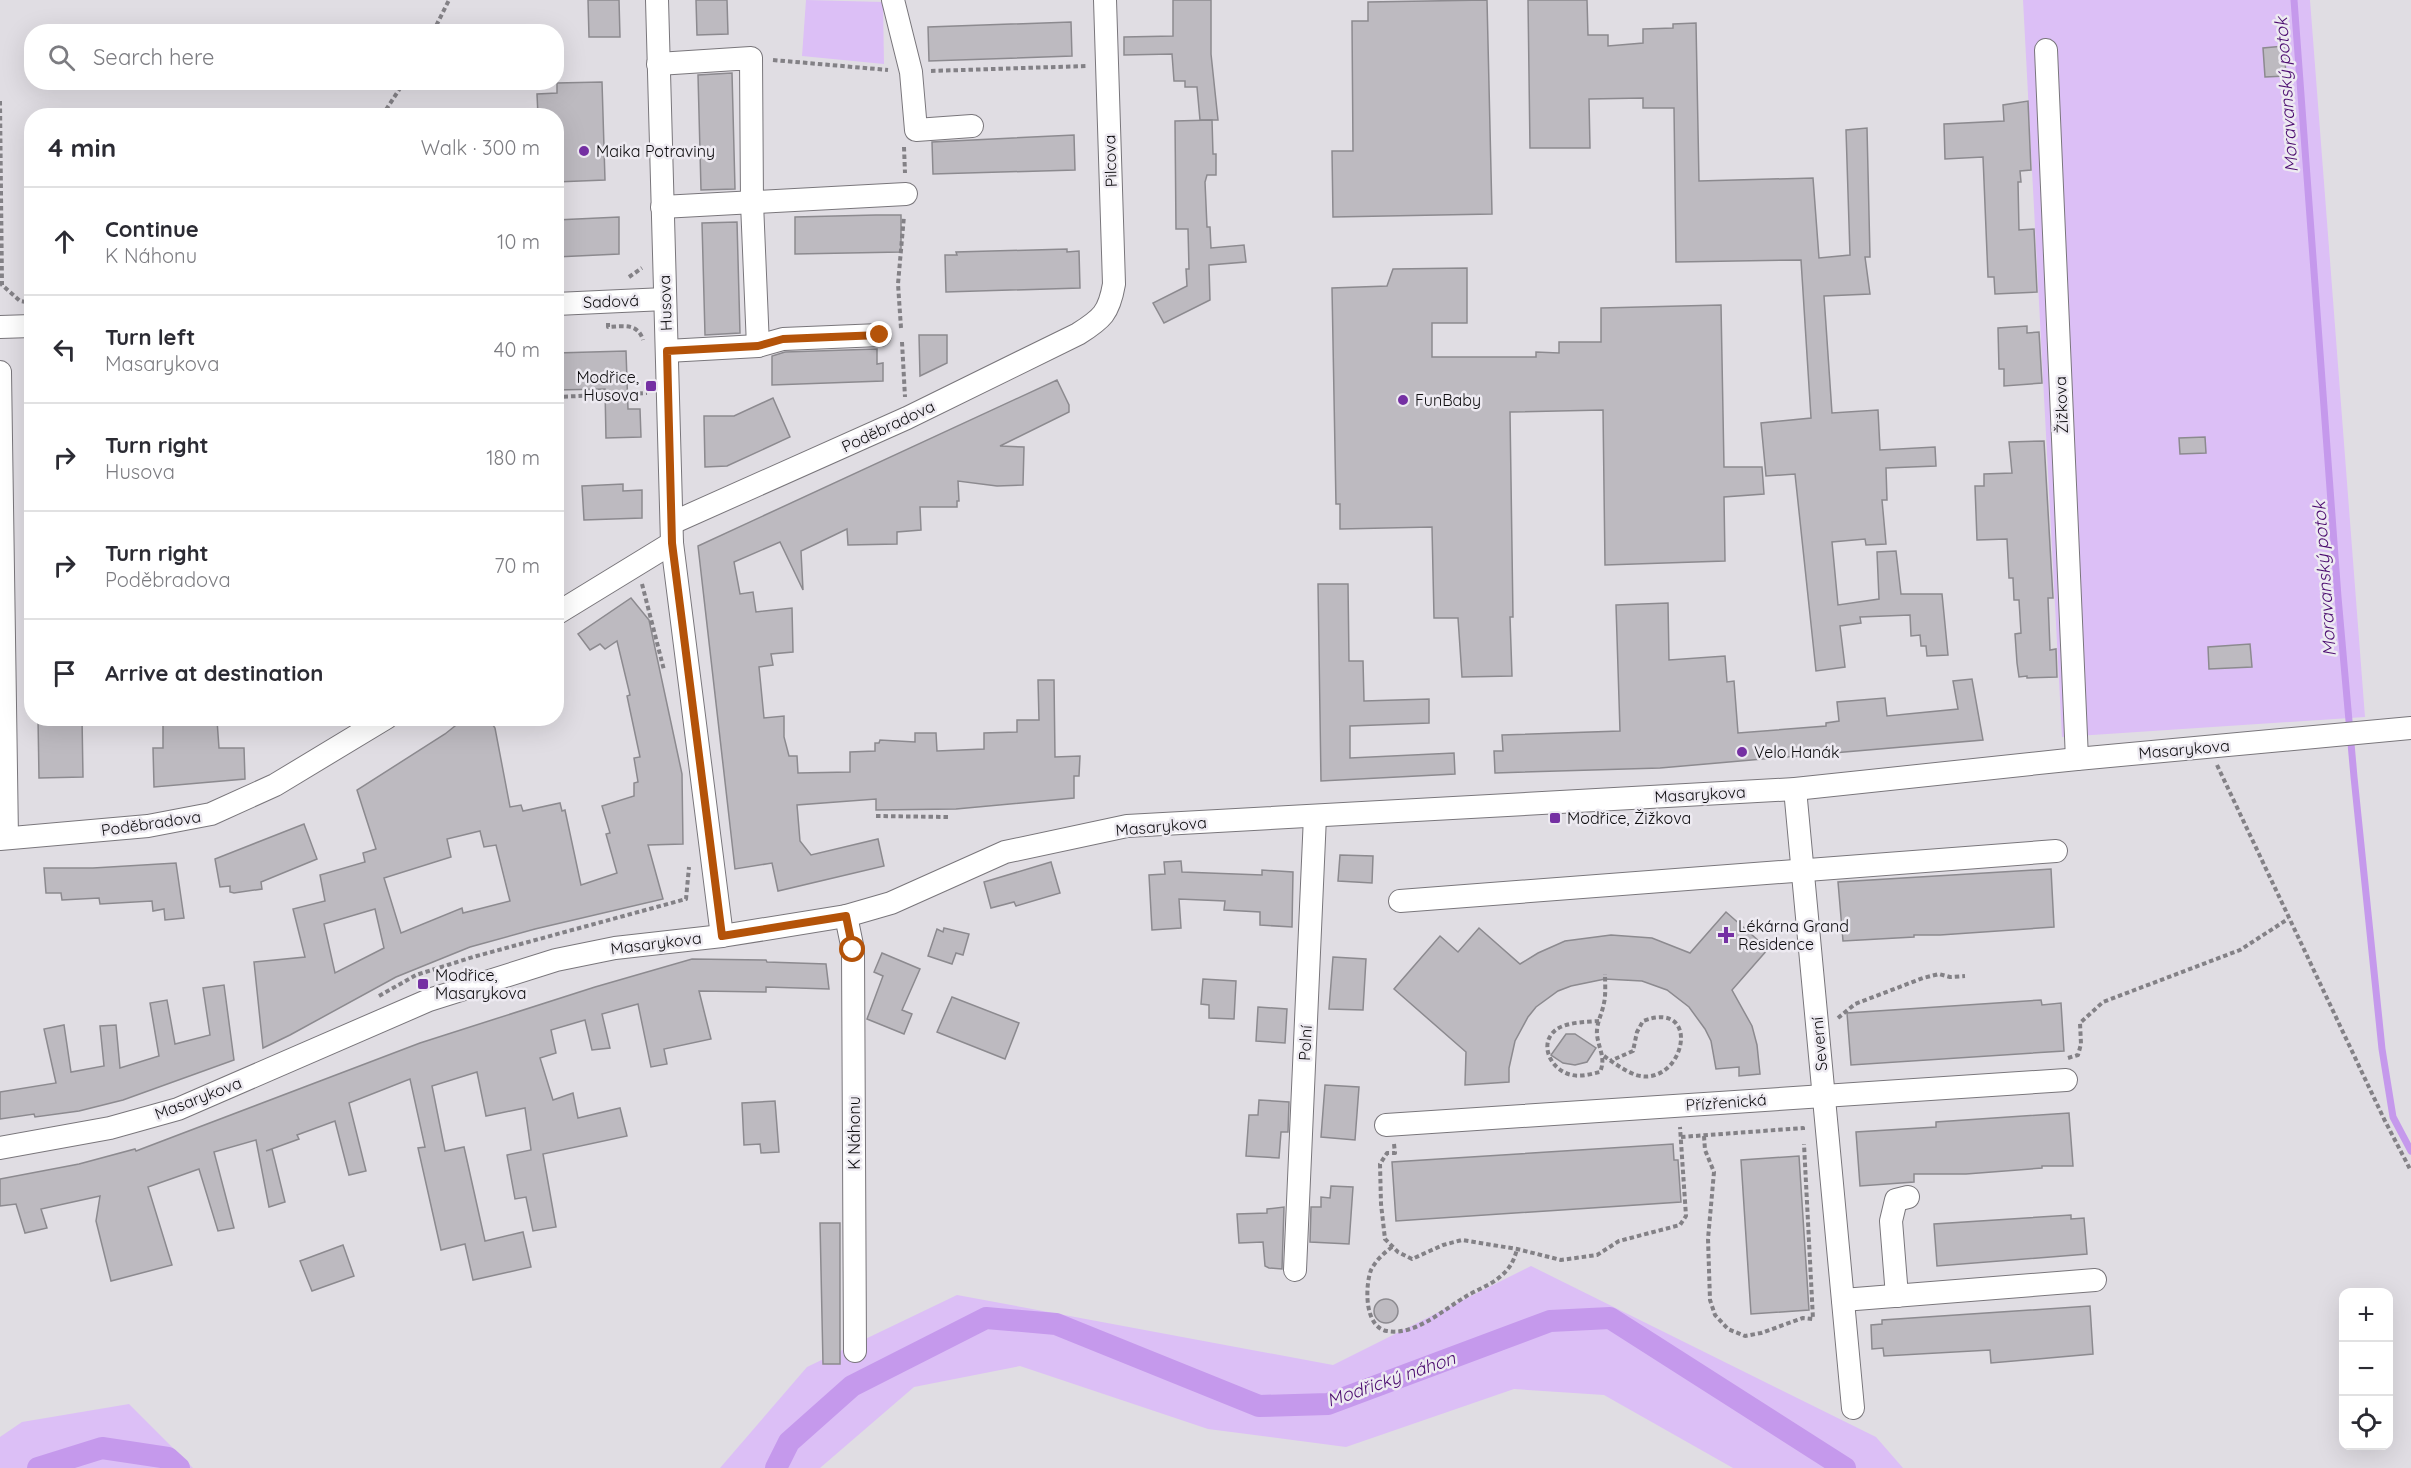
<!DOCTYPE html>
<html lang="en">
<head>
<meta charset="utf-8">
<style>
  body { margin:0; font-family:Quicksand,sans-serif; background:#f2f2f3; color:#2b2b33 }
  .controls { position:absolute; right:18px; bottom:18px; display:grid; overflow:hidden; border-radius:12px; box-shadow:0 6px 24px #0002 }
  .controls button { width:54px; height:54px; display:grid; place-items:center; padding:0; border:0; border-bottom:2px solid #e1e1e2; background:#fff; color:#2b2b33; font:30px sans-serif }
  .stop { position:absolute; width:18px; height:18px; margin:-14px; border:4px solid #b45309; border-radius:50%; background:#fff }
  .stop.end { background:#b45309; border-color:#fff; box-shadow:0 2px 6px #0008 }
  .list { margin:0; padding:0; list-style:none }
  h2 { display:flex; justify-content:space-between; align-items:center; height:78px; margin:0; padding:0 24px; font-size:26px }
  h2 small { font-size:20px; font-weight:400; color:#7c7c81 }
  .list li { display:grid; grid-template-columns:39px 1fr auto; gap:18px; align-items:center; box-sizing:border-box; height:108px; padding:0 24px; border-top:2px solid #e1e1e2 }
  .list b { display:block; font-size:22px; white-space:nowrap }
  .list p { margin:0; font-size:20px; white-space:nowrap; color:#7c7c81 }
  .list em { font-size:20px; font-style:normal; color:#7c7c81 }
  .icon { flex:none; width:33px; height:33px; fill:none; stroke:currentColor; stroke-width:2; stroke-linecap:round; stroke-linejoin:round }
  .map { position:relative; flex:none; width:2411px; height:1468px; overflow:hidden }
  .search { position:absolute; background:#fff; box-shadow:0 6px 24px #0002; left:24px; top:24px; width:540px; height:66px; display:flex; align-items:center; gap:15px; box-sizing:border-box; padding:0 21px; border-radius:24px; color:#7c7c81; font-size:22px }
  .panel { position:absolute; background:#fff; box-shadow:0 6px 24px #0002; left:24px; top:108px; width:540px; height:618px; border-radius:24px }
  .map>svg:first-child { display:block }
</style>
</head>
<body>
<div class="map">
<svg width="2411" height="1468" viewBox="0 0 2411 1468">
  <rect width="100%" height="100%" fill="#e0dde3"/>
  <g fill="#dcbff6">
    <polygon points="806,0 883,2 884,64 802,56"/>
    <polygon points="2023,0 2310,0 2365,717 2062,737"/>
    <polygon points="1531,1266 1876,1437 1903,1468 1733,1468 1604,1395 1514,1389 1346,1447 1208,1429 1020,1366 914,1387 820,1468 720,1468 807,1367 957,1295 1333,1365"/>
    <polygon points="129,1404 193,1468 0,1468 0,1437 22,1422"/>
  </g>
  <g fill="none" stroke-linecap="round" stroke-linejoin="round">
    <polyline stroke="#c599ec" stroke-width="7" points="2294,0 2338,597 2354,777 2382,1049 2393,1117 2411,1151"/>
    <g stroke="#c599ec" stroke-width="22">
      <polyline points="38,1468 102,1448 168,1458 179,1468"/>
      <polyline points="776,1468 789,1442 852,1386 986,1318 1056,1324 1259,1406 1328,1404 1550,1321 1610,1318 1845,1468"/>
    </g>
  </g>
  <g fill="#bdbac0" stroke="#8c8a8f" stroke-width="1.5" fill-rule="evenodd">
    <polygon points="588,0 619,0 620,37 589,37"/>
    <polygon points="696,0 727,0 728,34 697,35"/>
    <polygon points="1173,0 1211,0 1211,54 1218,120 1200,120 1197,87 1185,87 1185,81 1174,81 1172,54 1124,55 1124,37 1173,36"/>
    <polygon points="1487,0 1492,214 1333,217 1332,151 1353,151 1352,21 1368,21 1368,2"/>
    <polygon points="1528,0 1587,0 1588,35 1608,35 1608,46 1643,43 1643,29 1673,28 1673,24 1696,23 1699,181 1813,178 1819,258 1850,255 1846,130 1867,128 1870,257 1865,257 1870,294 1824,296 1832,413 1878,410 1880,450 1935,447 1936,466 1886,468 1887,500 1882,500 1886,544 1866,545 1865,539 1832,542 1838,605 1879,599 1877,552 1896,551 1901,594 1942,594 1948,655 1927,656 1926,646 1921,646 1920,635 1911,636 1910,615 1860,617 1861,623 1840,626 1845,667 1816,671 1795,474 1766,476 1761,423 1811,418 1801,260 1676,262 1674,108 1643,108 1643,98 1589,99 1590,148 1530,148"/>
    <polygon points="1071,22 1072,56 929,61 928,27"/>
    <polygon points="2284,46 2286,76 2265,77 2263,48"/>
    <polygon points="732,73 735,189 701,190 698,75"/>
    <polygon points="602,82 605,180 556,182 556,116 538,116 537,94 557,93 557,83"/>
    <polygon points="2028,101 2031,170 2020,171 2021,182 2018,182 2019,230 2034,229 2037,292 1995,294 1994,277 1988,277 1983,157 1945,159 1944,124 2004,121 2003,105"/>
    <polygon points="1212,120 1213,154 1216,154 1216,175 1207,175 1205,182 1207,227 1210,227 1211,248 1244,245 1246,262 1209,265 1210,300 1164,323 1153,303 1187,286 1186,269 1189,269 1188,229 1176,229 1175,121"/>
    <polygon points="1074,135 1075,170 933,174 932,142"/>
    <polygon points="876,215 901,215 901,252 795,254 795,217"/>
    <polygon points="619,217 619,254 556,257 556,220"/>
    <polygon points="737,222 740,333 705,335 702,223"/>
    <polygon points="1067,249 1067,252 1079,251 1080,288 946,292 945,255 957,255 956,252"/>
    <polygon points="1467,268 1467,323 1432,323 1432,357 1536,357 1536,352 1559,353 1559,342 1601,342 1601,308 1721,305 1724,467 1762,467 1764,494 1724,497 1725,561 1605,565 1603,410 1510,412 1513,617 1510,617 1512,676 1462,677 1458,618 1434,618 1432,527 1340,529 1340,504 1336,504 1332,288 1387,286 1393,269"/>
    <polygon points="2027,326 2027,333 2039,332 2042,383 2004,386 2004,369 1999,369 1998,328"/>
    <polygon points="919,335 947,335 947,363 920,376"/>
    <polygon points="877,349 877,364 883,363 883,381 772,385 772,356 785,352"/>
    <polygon points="626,351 628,409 640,409 641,437 606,438 605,389 556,390 556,353"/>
    <polygon points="1057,380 1069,405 1069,412 1000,446 1024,447 1023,485 997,486 958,481 959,501 957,501 957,507 920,507 921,530 897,532 897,544 848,545 847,529 818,543 801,551 803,590 780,542 734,562 740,594 753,592 756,612 792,608 793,652 771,654 773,665 759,667 764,718 784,716 784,737 789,756 797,756 798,773 850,772 850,752 875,751 875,743 879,743 880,740 915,742 915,733 936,733 937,751 984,749 984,733 1017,732 1017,720 1039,720 1038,680 1054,680 1055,757 1080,756 1079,776 1074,776 1074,798 956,809 876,810 876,799 797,805 800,841 811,855 878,839 884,866 778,891 772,863 735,869 698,546"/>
    <polygon points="773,398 790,437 727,466 705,467 704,416 734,416"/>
    <polygon points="2205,437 2206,453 2180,454 2179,438"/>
    <polygon points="2044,441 2053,598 2048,598 2050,650 2056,649 2057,677 2027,678 2027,676 2019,677 2017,663 2015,634 2021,633 2019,600 2014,600 2013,578 2009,578 2007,539 1977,540 1975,486 1984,486 1984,474 2012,473 2009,442"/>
    <polygon points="623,484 623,491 642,490 642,518 584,520 582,486"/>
    <polygon points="1318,584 1348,584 1349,661 1363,661 1364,701 1429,699 1429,723 1350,726 1350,758 1454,753 1455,774 1321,781"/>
    <path d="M631,598l18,22 33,154 1,70 -35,1 15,54 -128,30 -65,18 -74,30 -106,58 -27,13 -9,-86 51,-5 -12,-48 32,-8 -5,-26 45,-13 -2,-9 13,-4 -19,-59 88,-56 20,-16h23l7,10 15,79 11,-2 2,6 37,-8 2,8 3,-1 16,75 36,-12 -11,-39 4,-1 -8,-27 32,-10v-13l4,-1 -4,-24 6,-1 -13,-61 3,-1 -13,-54 -12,8 -5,-5 -10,6 -12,-16zM480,831l4,16 12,-2 14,56 -47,12 -1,-5 -61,25 -17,-55 67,-21 -4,-18zM375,909l9,39 -49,25 -11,-49z"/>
    <polygon points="1668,603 1669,660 1725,656 1727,682 1734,681 1738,733 1826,726 1826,723 1839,721 1837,702 1885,698 1887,716 1958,709 1953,681 1972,679 1983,740 1660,768 1495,773 1494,751 1503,751 1502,735 1620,731 1616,605"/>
    <polygon points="2250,644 2252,667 2209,669 2208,647"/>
    <polygon points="38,718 82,718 83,777 39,778"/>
    <polygon points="163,718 217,720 219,748 244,748 245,779 154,787 153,748 163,748"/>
    <polygon points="304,824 317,859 261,882 262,889 234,893 230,892 230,886 220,887 215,859"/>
    <polygon points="1340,855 1373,856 1372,883 1338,881"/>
    <polygon points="1181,861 1182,872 1262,875 1262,870 1293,872 1292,927 1260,925 1260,912 1224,910 1225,901 1179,899 1181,928 1152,930 1149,875 1165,874 1164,862"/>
    <polygon points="1051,862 1060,893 1016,906 1014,902 991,908 984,882"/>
    <polygon points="176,863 184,918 165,920 164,909 153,911 152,901 100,904 99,898 62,900 61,893 46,893 44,868 93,868"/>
    <polygon points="2051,869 2054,927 1940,935 1914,935 1914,937 1843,941 1838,882"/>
    <polygon points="1726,912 1768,949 1732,990 1752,1026 1757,1045 1760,1074 1739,1076 1739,1067 1716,1069 1711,1041 1705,1029 1689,1007 1667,990 1642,981 1605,979 1571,986 1558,991 1536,1007 1528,1017 1515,1041 1509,1068 1509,1082 1465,1085 1466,1052 1394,989 1440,936 1458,952 1479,928 1520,964 1538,953 1565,941 1611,935 1652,938 1690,953"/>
    <polygon points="944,928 969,934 963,955 956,953 952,964 928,956 937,929 943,932"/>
    <polygon points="882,953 920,969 902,1010 912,1014 904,1034 867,1019 883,976 874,972"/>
    <polygon points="1333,957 1366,959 1363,1010 1329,1009"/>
    <polygon points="692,959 766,960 767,962 826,964 829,989 766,987 766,992 699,991 711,1039 664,1049 667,1064 651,1067 638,1004 602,1014 610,1048 592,1050 585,1020 551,1030 556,1053 540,1058 553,1100 573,1093 578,1118 620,1108 627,1136 543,1154 556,1227 533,1231 526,1197 515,1199 507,1155 531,1150 525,1108 486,1116 477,1072 432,1086 445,1151 464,1147 485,1241 523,1232 531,1267 473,1280 465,1244 441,1250 418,1148 425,1147 410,1079 349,1103 366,1171 349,1175 335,1121 297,1135 299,1139 266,1151 272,1149 285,1202 269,1207 256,1140 214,1152 234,1228 218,1231 199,1169 148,1187 172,1265 111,1281 96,1221 100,1196 41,1209 47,1228 25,1233 16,1204 0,1206 0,1179 79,1164 135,1149 136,1151 420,1043 595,987"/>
    <polygon points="1203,979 1236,981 1234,1019 1209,1018 1209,1005 1201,1004"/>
    <polygon points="224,985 234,1060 123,1100 79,1111 35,1117 34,1114 0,1119 0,1092 56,1083 44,1029 64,1025 71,1072 104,1066 100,1026 116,1025 120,1068 159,1056 150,1003 167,1000 175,1044 210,1035 203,988"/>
    <polygon points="952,997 1019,1023 1005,1059 937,1032"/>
    <polygon points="2041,1000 2042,1005 2061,1003 2064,1051 1851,1065 1847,1013"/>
    <polygon points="1258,1007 1287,1009 1285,1043 1256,1041"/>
    <polygon points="1566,1034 1575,1034 1596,1048 1587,1062 1575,1065 1563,1063 1551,1055"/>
    <polygon points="1325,1085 1359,1087 1355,1140 1321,1137"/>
    <polygon points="1259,1100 1289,1102 1288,1132 1281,1132 1279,1158 1246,1156 1249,1115 1258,1115"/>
    <polygon points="775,1101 779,1152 761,1153 760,1144 744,1145 742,1103"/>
    <polygon points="2069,1113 2073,1166 2042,1166 2042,1168 1966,1174 1914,1174 1914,1182 1860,1186 1856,1132 1936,1127 1936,1122"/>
    <polygon points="1673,1144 1674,1160 1678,1160 1681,1202 1396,1221 1392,1162"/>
    <polygon points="1799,1156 1809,1310 1751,1314 1741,1160"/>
    <polygon points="1331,1186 1353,1187 1349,1244 1310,1242 1311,1207 1321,1207 1321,1197 1330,1198"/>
    <polygon points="1284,1207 1282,1269 1269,1268 1265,1266 1263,1242 1239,1243 1237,1214 1267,1213 1267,1209"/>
    <polygon points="2071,1215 2071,1219 2084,1218 2087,1254 1937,1266 1934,1224"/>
    <polygon points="820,1223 840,1223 840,1364 823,1364"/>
    <polygon points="343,1245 354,1276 312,1291 300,1261"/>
    <circle cx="1386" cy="1311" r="12"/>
    <polygon points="2090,1306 2093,1354 1991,1363 1990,1350 1884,1356 1883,1348 1872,1349 1871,1325 1882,1324 1882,1320"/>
  </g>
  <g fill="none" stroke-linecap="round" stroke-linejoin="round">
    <g stroke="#79767b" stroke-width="24">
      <g id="minor">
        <polyline points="657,0 672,543 722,936"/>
        <polyline points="893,0 911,72 916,130 972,126"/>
        <polyline points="2046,50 2077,759"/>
        <polyline points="658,64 751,58 752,203 758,346"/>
        <polyline points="662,207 906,194"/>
        <polyline points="556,304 665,299"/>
        <polyline points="0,327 32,326"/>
        <polyline points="667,351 758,346 783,339 880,335"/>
        <polyline points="0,372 7,838"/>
        <path d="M672,523l235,-105 171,-84c24,-15 31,-21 36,-50l-9,-284"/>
        <polyline points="556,614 672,543"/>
        <polyline points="1795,789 1853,1408"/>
        <polyline points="0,839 148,826 211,814 275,785 386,718"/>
        <polyline points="1400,901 2056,851"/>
        <polyline points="846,916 853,950 855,1351"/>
        <polyline points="1386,1125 2066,1080"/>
        <polyline points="0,1148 110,1128 178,1109 429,1000 556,960 615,948 722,936 846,916 891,903 1005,852 1127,826 1795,789 2077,759 2411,728"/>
        <polyline points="1295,1270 1315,816"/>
        <polyline points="1897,1296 1891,1221 1896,1200 1908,1197"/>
        <polyline points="1843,1300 2095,1280"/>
      </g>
    </g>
    <g stroke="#838186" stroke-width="4" stroke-dasharray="4.5 3" stroke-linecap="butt">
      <polyline points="433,32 449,0"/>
      <polyline points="773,60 888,70"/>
      <polyline points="931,71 1086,66"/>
      <polyline points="0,101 2,285 20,301 31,303"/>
      <polyline points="382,116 404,82"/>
      <polyline points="904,147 905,173"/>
      <polyline points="629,277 642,268"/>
      <path d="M608,323v4c15,-1 30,-4 35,13"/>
      <polyline points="901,328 898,284 904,216"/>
      <polyline points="902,342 905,397"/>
      <polyline points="556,397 647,393"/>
      <polyline points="642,584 664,670"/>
      <polyline points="2217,765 2384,1119 2411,1171"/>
      <polyline points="876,816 948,817"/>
      <polyline points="379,996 416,975 473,957 686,899 689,867"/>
      <polyline points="1838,1018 1855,1004 1923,978 1939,974 1950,977 1965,976"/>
      <path d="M1599,1021c-12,1 -31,1 -42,8 -20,14 -6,42 15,46 9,2 19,-1 28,-3 6,-14 -1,-22 -3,-37 -1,-11 5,-21 7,-32 2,-9 1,-20 1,-29"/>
      <path d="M1604,1056c10,7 21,15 32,19 48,14 68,-77 7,-54l-6,11 -4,19 -23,10"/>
      <polyline points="2068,1058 2078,1055 2081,1044 2080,1023 2103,1002 2240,950 2288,919"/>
      <polyline points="1704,1136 1705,1150 1714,1172 1708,1239 1710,1300 1715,1315 1728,1329 1745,1336 1761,1333 1803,1318 1813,1319 1804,1144"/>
      <polyline points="1681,1137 1803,1128 1803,1130"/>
      <polyline points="1394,1144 1395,1153 1387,1153 1380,1164 1381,1204 1385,1239 1398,1252 1412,1259 1443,1245 1462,1240 1517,1249 1561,1260 1597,1255 1619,1241 1680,1225 1686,1216 1680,1127"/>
      <path d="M1392,1247c-8,6 -16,13 -21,23 -6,16 -7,57 16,61 28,5 56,-21 78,-34 11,-7 26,-12 36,-21 9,-8 13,-15 16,-27"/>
    </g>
    <use href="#minor" stroke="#fff" stroke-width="22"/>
  </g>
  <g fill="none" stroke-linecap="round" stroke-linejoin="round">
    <polyline stroke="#b45309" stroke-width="8" points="853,950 846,916 722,936 672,543 667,351 758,346 783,339 880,335"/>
  </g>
  <g fill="#7530a3" stroke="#edeaf1" stroke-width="2">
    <circle cx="584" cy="151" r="6"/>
    <rect x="645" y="380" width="12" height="12" rx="3"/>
    <circle cx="1403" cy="400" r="6"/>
    <circle cx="1742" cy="752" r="6"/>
    <rect x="1549" y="812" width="12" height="12" rx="3"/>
    <path d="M1723 926h6v6h6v6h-6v6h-6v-6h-6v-6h6z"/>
    <rect x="417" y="978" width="12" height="12" rx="3"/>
  </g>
  <g text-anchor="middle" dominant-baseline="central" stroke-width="5" stroke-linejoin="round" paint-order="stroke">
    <g font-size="16" fill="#0e0d0f" stroke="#edeaf1" text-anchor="start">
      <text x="596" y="151">Maika Potraviny</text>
      <text x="639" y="377" text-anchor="end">Modřice,<tspan x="639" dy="18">Husova</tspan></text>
      <text x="1415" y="400">FunBaby</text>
      <text x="1754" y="752">Velo Hanák</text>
      <text x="1567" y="818">Modřice, Žižkova</text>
      <text x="1738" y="926">Lékárna Grand<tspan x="1738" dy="18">Residence</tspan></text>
      <text x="435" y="975">Modřice,<tspan x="435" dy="18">Masarykova</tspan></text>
    </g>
    <g font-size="16" fill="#0e0d0f" stroke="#edeaf1">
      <text transform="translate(1110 161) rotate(-92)">Pilcova</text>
      <text transform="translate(611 301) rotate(-2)">Sadová</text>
      <text transform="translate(665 303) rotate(-92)">Husova</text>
      <text transform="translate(2061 405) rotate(-92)">Žižkova</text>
      <text transform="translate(888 426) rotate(-25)">Poděbradova</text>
      <text transform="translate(2184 749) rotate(-5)">Masarykova</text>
      <text transform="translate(1700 794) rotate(-3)">Masarykova</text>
      <text transform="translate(151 823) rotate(-8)">Poděbradova</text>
      <text transform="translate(1161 826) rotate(-5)">Masarykova</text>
      <text transform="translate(656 943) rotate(-7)">Masarykova</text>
      <text transform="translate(1305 1043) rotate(-87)">Polní</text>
      <text transform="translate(1819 1044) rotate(-95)">Severní</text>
      <text transform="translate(198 1098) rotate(-21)">Masarykova</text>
      <text transform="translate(1726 1102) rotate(-4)">Přízřenická</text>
      <text transform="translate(854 1133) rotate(-90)">K Náhonu</text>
    </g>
    <g font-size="18" font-style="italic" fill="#4b0b6f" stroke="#edeaf1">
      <text transform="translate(2286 95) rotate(-94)">Moravanský potok</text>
      <text transform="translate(2324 579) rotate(-94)">Moravanský potok</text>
      <text transform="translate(1391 1379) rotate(-19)">Modřický náhon</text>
    </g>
  </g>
</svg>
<div class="controls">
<button>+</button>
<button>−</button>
<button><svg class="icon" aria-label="locate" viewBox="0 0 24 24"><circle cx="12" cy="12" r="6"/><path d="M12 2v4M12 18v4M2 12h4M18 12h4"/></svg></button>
</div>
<div class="stop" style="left:853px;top:950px"></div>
<div class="stop end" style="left:880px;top:335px"></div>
<div class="search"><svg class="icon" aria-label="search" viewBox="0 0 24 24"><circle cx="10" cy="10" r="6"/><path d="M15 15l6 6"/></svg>Search here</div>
<section class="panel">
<h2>4 min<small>Walk · 300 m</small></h2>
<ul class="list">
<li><svg class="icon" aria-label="ahead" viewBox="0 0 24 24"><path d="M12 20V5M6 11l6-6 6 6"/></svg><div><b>Continue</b><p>K Náhonu</p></div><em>10 m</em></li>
<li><svg class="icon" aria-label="left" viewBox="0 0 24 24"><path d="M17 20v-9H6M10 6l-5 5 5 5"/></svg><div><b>Turn left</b><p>Masarykova</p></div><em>40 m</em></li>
<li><svg class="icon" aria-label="right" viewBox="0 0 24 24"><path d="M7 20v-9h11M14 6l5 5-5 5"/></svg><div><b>Turn right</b><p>Husova</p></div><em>180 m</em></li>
<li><svg class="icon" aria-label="right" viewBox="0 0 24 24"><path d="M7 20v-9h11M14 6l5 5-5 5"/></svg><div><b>Turn right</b><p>Poděbradova</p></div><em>70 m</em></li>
<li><svg class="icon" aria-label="arrive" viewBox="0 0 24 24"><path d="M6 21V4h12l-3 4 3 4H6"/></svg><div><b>Arrive at destination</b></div></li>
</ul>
</section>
</div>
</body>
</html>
